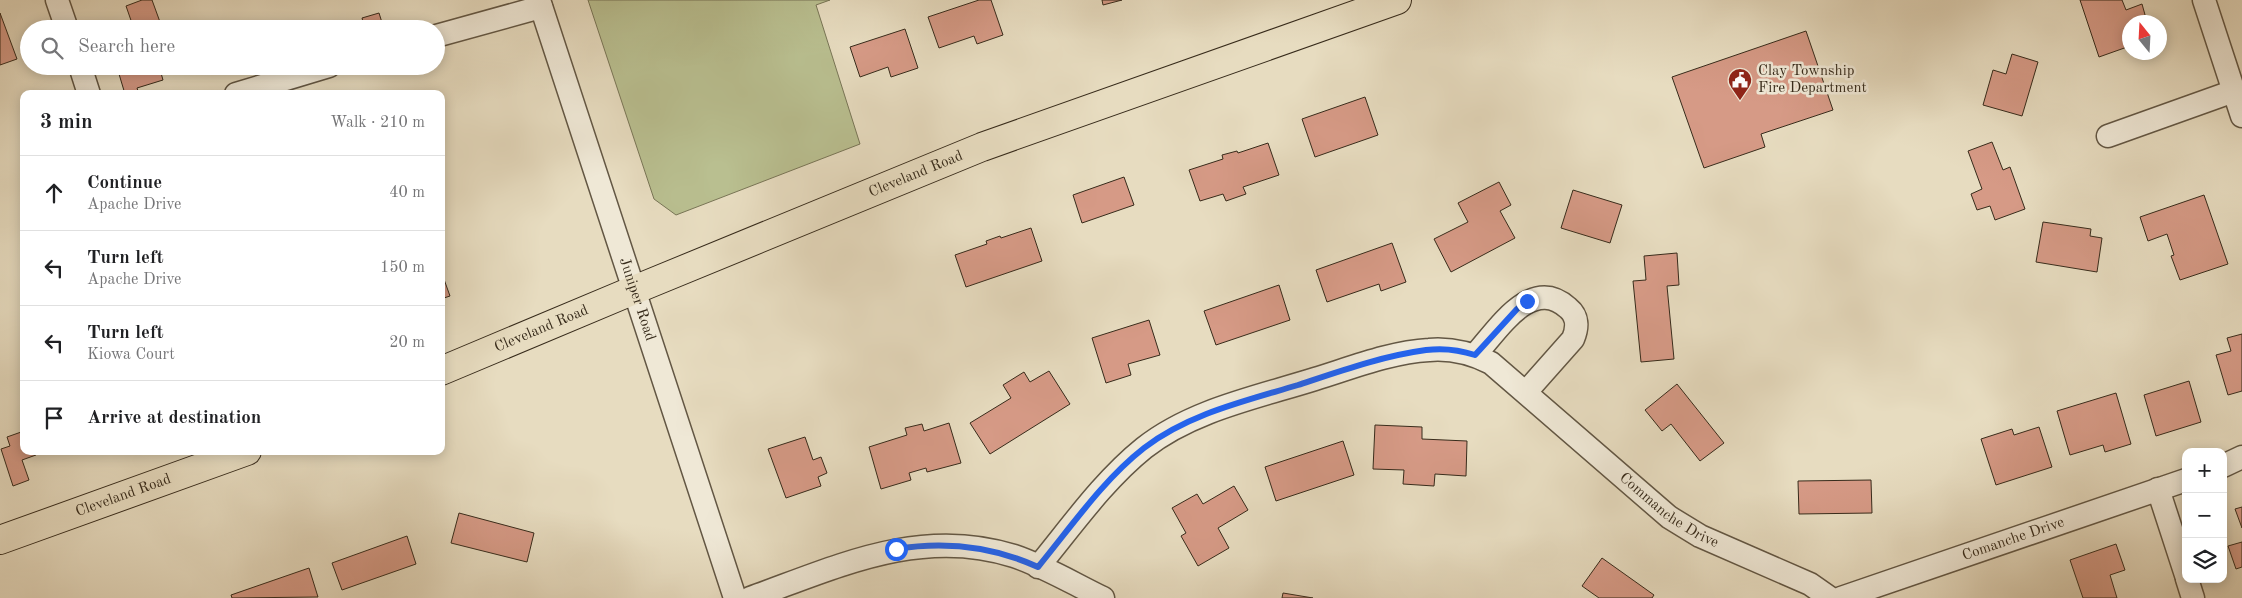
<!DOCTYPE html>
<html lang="en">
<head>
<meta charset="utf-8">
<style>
  body { margin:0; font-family:"Old Standard TT",serif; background:#f2f2f2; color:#202124 }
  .controls { position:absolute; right:15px; bottom:15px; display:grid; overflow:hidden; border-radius:10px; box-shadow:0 2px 12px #0003 }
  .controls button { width:45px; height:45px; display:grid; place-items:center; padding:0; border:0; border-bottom:1px solid #e0e0e0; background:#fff; color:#202124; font:25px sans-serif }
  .compass { position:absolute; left:2122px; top:15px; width:45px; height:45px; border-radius:50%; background:#fff; box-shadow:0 2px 12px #0003; rotate:342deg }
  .stop { position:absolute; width:15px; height:15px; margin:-11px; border:4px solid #2563eb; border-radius:50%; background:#fff }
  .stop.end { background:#2563eb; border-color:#fff; box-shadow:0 1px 5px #0008 }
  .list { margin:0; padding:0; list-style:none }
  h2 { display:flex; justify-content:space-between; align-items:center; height:65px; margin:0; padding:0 20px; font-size:21px }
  h2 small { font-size:16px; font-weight:400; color:#757577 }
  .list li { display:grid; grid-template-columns:32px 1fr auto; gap:15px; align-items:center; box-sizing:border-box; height:75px; padding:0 20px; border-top:1px solid #e0e0e0 }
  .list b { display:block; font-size:19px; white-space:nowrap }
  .list p { margin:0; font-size:16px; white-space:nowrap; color:#757577 }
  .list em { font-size:16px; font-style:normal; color:#757577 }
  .icon { flex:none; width:28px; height:28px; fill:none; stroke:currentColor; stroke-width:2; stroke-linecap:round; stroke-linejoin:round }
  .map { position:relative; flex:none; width:2242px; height:598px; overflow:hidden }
  .search { position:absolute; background:#fff; box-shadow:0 2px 12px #0003; left:20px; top:20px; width:425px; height:55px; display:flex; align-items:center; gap:12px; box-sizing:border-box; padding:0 18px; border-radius:28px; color:#757577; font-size:19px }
  .panel { position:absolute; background:#fff; box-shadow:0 2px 12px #0003; left:20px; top:90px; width:425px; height:365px; border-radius:10px }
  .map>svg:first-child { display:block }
</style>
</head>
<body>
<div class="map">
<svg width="2242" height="598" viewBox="0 0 2242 598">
  <rect width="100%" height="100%" fill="#e7dcc0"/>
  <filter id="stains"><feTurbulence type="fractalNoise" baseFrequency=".004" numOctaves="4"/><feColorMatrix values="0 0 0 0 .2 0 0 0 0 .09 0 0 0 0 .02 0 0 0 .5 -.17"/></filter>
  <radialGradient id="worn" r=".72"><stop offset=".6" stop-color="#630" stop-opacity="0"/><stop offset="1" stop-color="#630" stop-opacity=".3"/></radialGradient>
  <polygon fill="#b9bf90" stroke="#787556" points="588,0 830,0 816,5 860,144 676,215 654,199"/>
  <g fill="#d69a86" stroke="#372b1b">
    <polygon points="142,0 152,0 160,22 141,29 134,29 126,6"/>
    <polygon points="979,0 991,0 1003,35 977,44 974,36 939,48 928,17"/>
    <polygon points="1102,0 1122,0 1103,5"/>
    <polygon points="2080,0 2122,0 2126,10 2142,4 2147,22 2130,22 2130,46 2099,57"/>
    <polygon points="0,13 17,59 0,65"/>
    <polygon points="379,13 384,29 365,29 362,18"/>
    <polygon points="905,29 918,68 891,77 888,67 860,77 850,47"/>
    <polygon points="1806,31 1833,110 1761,134 1765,147 1704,168 1672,77"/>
    <polygon points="2012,54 2038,62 2022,116 1983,105 1993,70 2006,74"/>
    <polygon points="144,66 159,66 163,80 137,88 139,94 125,94 119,74"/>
    <polygon points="1365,97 1378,135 1315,157 1302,119"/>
    <polygon points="1992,142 2003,170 2010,167 2025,209 1995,220 1990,206 1977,210 1971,194 1982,189 1968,151"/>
    <polygon points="1268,143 1279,175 1243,187 1246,194 1226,201 1223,194 1200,201 1189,170 1223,159 1222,155 1237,151 1238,153"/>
    <polygon points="1124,177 1134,205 1082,223 1073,195"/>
    <polygon points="1499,182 1511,205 1500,211 1515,238 1451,272 1434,239 1468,222 1458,203"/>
    <polygon points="1573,190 1622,205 1610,243 1561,228"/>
    <polygon points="2204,195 2228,264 2180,280 2171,256 2174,255 2167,234 2148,241 2140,217"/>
    <polygon points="2043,222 2091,229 2090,236 2102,238 2097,272 2036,262"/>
    <polygon points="1031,228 1042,261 966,287 955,255 987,244 986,241 1000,236 1001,238"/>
    <polygon points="1392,243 1406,282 1381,291 1379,284 1327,302 1316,270"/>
    <polygon points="1677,253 1679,285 1667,286 1674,359 1641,362 1633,281 1646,280 1644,256"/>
    <polygon points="441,271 450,296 441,299"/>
    <polygon points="1279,285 1290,320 1216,345 1204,311"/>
    <polygon points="1149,320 1160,355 1128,364 1131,375 1106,383 1092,338"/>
    <polygon points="2242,334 2242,391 2228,395 2216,355 2231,351 2227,338"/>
    <polygon points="1049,371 1070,404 990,454 970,423 1011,398 1003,385 1024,372 1030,382"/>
    <polygon points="2189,381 2201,422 2156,436 2144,395"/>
    <polygon points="1677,384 1724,443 1700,461 1671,424 1662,431 1645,410"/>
    <polygon points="2116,393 2131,444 2105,452 2103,445 2070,455 2057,411"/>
    <polygon points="949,423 961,463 927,472 926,468 909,473 911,480 881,489 869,447 907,435 905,428 922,424 924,431"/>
    <polygon points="1375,425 1422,427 1422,439 1467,441 1466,476 1435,474 1434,486 1403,484 1404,470 1373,469"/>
    <polygon points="2039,427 2052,467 1996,485 1981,439 2012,429 2014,435"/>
    <polygon points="24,431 24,451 35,451 36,455 22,460 29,480 13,486 1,449 10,446 7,437"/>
    <polygon points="805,437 813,460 821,457 827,473 818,477 821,486 786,498 768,449"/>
    <polygon points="1343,441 1354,475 1276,501 1265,467"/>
    <polygon points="1871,480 1872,513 1799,514 1798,481"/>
    <polygon points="1234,486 1248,510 1218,528 1229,548 1198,566 1181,536 1186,533 1172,508 1197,494 1203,504"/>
    <polygon points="2242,507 2242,528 2235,509"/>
    <polygon points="459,513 534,533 527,562 451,543"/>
    <polygon points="407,536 416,564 342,590 332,563"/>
    <polygon points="2242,542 2242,567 2236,569 2228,546"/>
    <polygon points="2116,544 2125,570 2110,575 2117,598 2083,598 2070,560"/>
    <polygon points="1602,558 1654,595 1652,598 1599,598 1582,586"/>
    <polygon points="309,568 318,597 232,598 231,595"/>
    <polygon points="1283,593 1313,598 1282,598"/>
  </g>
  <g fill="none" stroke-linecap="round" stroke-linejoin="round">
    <g stroke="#635744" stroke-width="25">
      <g id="minor">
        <polyline points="57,0 67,29"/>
        <path id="s1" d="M539,0l196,598"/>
        <polyline points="2204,0 2242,116"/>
        <polyline points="436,36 541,7"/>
        <polyline points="80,66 89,94"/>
        <polyline points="236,94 329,66"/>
        <polyline points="2108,136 2234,91"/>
        <path d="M1475,355c23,-25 56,-80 93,-47 10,8 10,19 5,31l-47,53"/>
        <polyline points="2223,466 2242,457"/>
        <polyline points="2158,489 2186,575"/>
        <path id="s2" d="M1038,567c33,-40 65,-86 106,-119 48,-38 114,-51 171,-69 36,-11 76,-27 114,-29 23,-2 42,3 62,13l178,154 31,19 110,48 20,14"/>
        <polyline points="2187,579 2193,598"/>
        <path d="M750,598c87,-31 170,-72 264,-42 30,10 60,28 89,42"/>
        <path id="s3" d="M1841,598l345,-118"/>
      </g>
    </g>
    <g stroke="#372b1b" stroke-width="30">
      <g id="major">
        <path id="s4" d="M441,371l193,-81 348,-143 415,-147"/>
        <path id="s5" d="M0,540l247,-89"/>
      </g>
    </g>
    <use href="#minor" stroke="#efe8d6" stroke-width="22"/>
    <use href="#major" stroke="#e7dcc0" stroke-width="28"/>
  </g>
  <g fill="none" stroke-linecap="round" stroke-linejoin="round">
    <path stroke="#2563eb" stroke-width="6" d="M896,549c50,-8 96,-3 142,18 33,-40 65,-87 106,-119 44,-34 101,-47 154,-63 42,-14 84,-29 128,-35 16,-2 34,0 49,5l42,-46 10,-8"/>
  </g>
  <defs>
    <g id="civic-pin" transform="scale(1.25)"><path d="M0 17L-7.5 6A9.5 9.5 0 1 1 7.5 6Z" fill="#8f2418" stroke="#efe8d6"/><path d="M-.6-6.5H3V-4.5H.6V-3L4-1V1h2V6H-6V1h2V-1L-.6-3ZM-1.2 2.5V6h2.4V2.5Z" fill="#fff"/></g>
  </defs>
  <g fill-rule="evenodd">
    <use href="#civic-pin" x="1740" y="80"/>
  </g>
  <g text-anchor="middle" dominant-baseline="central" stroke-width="5" stroke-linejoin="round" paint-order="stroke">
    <g font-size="15" fill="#372b1b" stroke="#efe8d6" text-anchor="start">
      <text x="1758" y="71">Clay Township<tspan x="1758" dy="17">Fire Department</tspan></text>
    </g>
    <g font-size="15" fill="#372b1b" stroke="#efe8d6">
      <text stroke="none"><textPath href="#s4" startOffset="514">Cleveland Road</textPath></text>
      <text stroke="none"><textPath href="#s1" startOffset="315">Juniper Road</textPath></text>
      <text stroke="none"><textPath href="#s4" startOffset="109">Cleveland Road</textPath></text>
      <text stroke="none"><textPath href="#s5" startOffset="131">Cleveland Road</textPath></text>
      <text stroke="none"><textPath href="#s2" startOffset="759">Commanche Drive</textPath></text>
      <text stroke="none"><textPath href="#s3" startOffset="182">Comanche Drive</textPath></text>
    </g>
  </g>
  <rect width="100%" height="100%" filter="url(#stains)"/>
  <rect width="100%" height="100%" fill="url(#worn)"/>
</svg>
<div class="controls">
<button>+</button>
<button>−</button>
<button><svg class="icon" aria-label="layers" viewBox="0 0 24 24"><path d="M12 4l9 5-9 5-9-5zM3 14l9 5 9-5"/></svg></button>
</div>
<svg class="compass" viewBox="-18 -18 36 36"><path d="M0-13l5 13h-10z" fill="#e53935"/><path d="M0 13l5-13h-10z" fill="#757577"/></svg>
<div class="stop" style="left:896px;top:549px"></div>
<div class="stop end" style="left:1527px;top:301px"></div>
<div class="search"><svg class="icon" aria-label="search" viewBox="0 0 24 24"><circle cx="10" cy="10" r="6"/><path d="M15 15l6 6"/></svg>Search here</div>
<section class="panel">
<h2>3 min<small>Walk · 210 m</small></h2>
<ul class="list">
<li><svg class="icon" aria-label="ahead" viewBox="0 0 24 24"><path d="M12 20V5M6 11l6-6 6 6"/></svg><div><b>Continue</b><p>Apache Drive</p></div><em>40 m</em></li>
<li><svg class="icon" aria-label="left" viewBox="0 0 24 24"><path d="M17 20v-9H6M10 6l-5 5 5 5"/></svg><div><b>Turn left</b><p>Apache Drive</p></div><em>150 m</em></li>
<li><svg class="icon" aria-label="left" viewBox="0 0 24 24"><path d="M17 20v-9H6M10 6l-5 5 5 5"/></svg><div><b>Turn left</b><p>Kiowa Court</p></div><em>20 m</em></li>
<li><svg class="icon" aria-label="arrive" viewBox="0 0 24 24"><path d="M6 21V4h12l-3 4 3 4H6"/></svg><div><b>Arrive at destination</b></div></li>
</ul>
</section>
</div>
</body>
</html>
